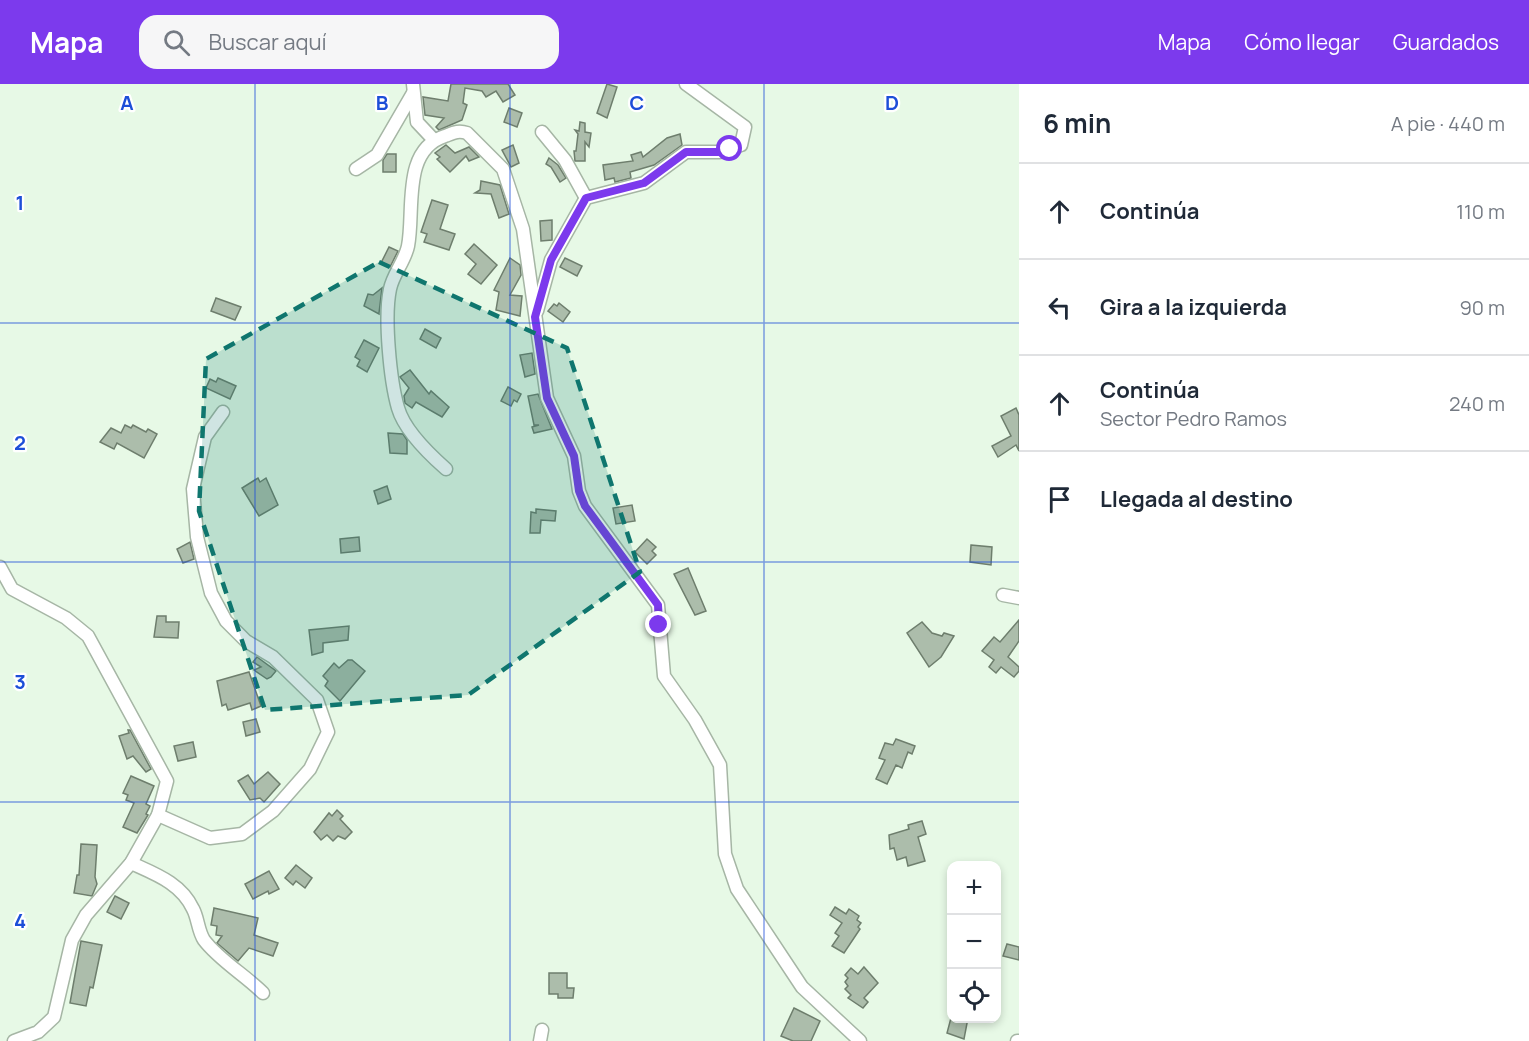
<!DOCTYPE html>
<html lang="es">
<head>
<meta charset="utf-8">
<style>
  body { margin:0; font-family:Manrope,sans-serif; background:#f6f6f7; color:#1f2937 }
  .controls { position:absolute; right:18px; bottom:18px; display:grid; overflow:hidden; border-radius:12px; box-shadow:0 3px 9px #0003 }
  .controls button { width:54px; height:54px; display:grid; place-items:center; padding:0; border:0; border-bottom:2px solid #e0e1e3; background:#fff; color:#1f2937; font:30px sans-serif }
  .stop { position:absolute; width:18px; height:18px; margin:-14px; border:4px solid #7c3aed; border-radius:50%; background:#fff }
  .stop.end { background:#7c3aed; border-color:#fff; box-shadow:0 2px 6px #0008 }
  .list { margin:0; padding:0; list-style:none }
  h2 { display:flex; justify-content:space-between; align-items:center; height:78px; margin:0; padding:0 24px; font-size:26px }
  h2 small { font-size:20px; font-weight:400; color:#747a83 }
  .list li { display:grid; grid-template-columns:39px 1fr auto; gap:18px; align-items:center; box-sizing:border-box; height:96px; padding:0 24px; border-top:2px solid #e0e1e3 }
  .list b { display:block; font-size:22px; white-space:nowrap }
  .list p { margin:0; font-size:20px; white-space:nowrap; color:#747a83 }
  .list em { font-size:20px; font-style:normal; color:#747a83 }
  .icon { flex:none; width:33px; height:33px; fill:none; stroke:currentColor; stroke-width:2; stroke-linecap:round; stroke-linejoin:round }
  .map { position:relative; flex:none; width:1019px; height:957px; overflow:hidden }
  header { display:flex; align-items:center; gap:36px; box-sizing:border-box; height:84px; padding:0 30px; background:#7c3aed; color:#fff }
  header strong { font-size:28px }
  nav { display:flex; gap:33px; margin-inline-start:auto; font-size:21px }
  .search { width:420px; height:54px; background:#f6f6f7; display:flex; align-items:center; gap:15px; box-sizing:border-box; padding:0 21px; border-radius:18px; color:#747a83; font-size:22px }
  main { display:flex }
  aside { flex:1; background:#fff }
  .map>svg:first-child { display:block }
</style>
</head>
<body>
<header>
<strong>Mapa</strong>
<div class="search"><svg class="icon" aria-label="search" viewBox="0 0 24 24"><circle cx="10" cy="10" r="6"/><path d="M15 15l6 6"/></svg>Buscar aquí</div>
<nav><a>Mapa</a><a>Cómo llegar</a><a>Guardados</a></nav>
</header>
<main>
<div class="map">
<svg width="1019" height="957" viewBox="0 0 1019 957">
  <rect width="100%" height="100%" fill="#e7f9e6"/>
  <g fill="#acbdab" stroke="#6e7e6d" stroke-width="1.5">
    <polygon points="451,0 508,0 515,11 503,18 496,7 486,13 482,7 465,4 463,19 467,21 462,36 439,46 436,43 444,34 425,31 423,13 448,17"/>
    <polygon points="607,0 617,3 607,34 597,29"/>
    <polygon points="509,24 522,29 517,43 504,38"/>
    <polygon points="580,38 585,39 585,48 591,49 589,63 585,58 585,77 575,77 574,67 576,67 578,50 575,46 579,47"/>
    <polygon points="680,50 682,61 654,81 630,88 631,94 615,98 614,94 605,96 603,81 633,77 631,71 641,68 643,73 667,54"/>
    <polygon points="446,61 455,69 469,63 479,73 469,77 466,72 450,88 437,75 440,73 435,69"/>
    <polygon points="513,61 519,79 511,83 502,66"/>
    <polygon points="387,70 396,70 396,88 383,88 383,76"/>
    <polygon points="549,74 558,81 566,94 560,98 551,83 546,80"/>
    <polygon points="481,97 500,101 509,130 499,134 491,110 475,109 480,106"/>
    <polygon points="432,116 448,121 440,145 455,150 449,166 424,158 427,150 421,148"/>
    <polygon points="552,136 552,156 541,157 540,137"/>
    <polygon points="474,160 497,181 481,200 468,190 476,180 465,170"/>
    <polygon points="389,163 398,167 390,183 381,179"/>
    <polygon points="510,174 520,181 521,191 510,211 522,212 520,232 496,226 499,208 494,206"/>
    <polygon points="565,174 582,182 577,192 560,183"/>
    <polygon points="382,204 379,229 379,230 364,222 368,210 373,211"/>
    <polygon points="216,214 241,223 235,236 211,227"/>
    <polygon points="559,219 570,228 563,238 548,227 554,220 557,222"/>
    <polygon points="425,245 441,254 436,264 420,255"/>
    <polygon points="364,256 379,264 367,288 357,282 360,276 355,273"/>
    <polygon points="532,269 535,290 525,293 520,271"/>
    <polygon points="410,286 429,310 431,307 449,323 442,333 416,318 412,324 405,319 404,312 409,304 400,293"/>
    <polygon points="218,294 236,302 230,315 206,304 210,295 216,298"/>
    <polygon points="508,303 521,310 517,318 514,316 511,322 501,317"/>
    <polygon points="538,310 552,345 534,349 532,343 539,341 534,341 528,312"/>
    <polygon points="1016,324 1019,331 1019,367 1016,361 998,373 992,362 1011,352 1001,332"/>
    <polygon points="125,341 131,344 133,341 146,348 148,345 157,350 144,374 117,359 114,365 100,358 111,344 121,349"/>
    <polygon points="388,349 403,350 407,356 407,370 390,369"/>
    <polygon points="258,394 260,398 266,394 278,421 259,432 242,404"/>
    <polygon points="387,402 391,415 378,420 374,407"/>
    <polygon points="632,421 635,437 616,440 613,424"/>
    <polygon points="536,425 556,427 555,437 541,436 540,449 530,449 531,428 536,429"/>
    <polygon points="359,453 360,467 341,469 340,455"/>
    <polygon points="647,455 656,463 652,467 656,471 647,480 635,468"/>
    <polygon points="190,458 194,475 183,479 177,465"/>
    <polygon points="971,461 992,463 991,481 970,478"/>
    <polygon points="688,484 706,527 695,531 674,490"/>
    <polygon points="157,532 166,532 166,538 179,538 178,554 154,553"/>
    <polygon points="1019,536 1019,557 1008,573 1019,583 1019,587 1014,593 1001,583 996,589 989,583 994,576 982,567 994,553 1000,558"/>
    <polygon points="922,538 932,549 942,552 944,549 954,552 941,573 929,583 907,549"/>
    <polygon points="349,542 348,556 323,559 323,568 312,571 309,546"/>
    <polygon points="257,573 276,587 271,593 267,595 254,586 261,583 253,578"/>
    <polygon points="348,576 352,576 365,587 340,617 325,602 328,597 323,592 334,579 339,584"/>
    <polygon points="249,588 261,622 252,626 250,619 228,626 226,620 222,622 217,597"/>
    <polygon points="256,635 260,648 246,652 243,638"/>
    <polygon points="128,646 130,646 151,685 146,688 133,672 127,675 119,652 129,649"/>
    <polygon points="896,655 915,662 912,670 908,668 902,684 896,681 887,700 876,695 885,676 879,674 885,659 893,661"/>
    <polygon points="193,658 196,673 178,677 174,662"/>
    <polygon points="268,688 280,700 264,718 260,714 250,716 238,697 248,691 254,700"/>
    <polygon points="131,692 154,702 146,720 150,722 146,730 148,731 137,749 123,743 134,719 126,716 128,711 123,709"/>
    <polygon points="337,726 343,732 340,735 352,748 345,755 338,752 333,757 327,751 321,756 314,748 329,729 332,732"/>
    <polygon points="922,737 926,750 918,753 925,777 908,782 906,773 897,776 894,764 890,765 889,751 909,745 908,741"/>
    <polygon points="81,760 97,761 95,793 97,800 92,812 74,809 77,791 79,791"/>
    <polygon points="296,781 312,794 305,804 296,797 293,801 285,794"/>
    <polygon points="269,787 279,805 269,810 268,807 253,815 245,800"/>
    <polygon points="115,812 129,819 121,835 107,828"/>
    <polygon points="835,823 846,830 849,825 859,832 857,836 861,839 858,843 860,845 844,869 832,862 839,852 835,849 842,839 830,831"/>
    <polygon points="214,824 258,834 254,851 278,859 273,872 249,864 238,877 217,859 222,852 216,851 217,842 211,841"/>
    <polygon points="81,857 102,861 93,904 90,903 86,922 70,919"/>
    <polygon points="1007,860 1019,863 1019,876 1003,872"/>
    <polygon points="864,883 878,899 864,914 868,918 863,924 848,914 851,911 845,905 848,902 845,898 848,894 845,891 851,884 858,890"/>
    <polygon points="549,889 567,889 567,904 574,904 573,914 558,914 558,910 549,910"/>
    <polygon points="794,924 820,937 811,957 793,957 781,952"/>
    <polygon points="951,934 968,934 964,955 947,949"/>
  </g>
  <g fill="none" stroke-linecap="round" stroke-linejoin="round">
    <g stroke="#a6b6a5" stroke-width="15">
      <g id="street">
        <polyline points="413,0 417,38 433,55"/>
        <polyline points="542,48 565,76 586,114"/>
        <polyline points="356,85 377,71 413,9"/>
        <polyline points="537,227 551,176 586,114 644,99 686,68 720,68 741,61 745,43 686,0"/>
        <path d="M446,385c-17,-15 -42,-40 -48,-61 -8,-28 -14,-91 -8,-119 3,-15 15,-28 18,-43 7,-35 -7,-96 37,-110 8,-3 13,-6 22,-3l36,36 20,60 24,169 27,58 5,35 6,15 73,99 6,71 31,44 25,45 5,89 12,35 65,98 58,54"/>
        <polyline points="0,483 12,505 66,534 88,552 167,697 158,731 131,779 86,831 72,856 54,933 38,948 14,957"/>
        <polyline points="1003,511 1019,514"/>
        <polyline points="158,731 210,754 242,750 273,727 310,685 328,648 317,616 273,573 246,557 226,537 211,509 197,453 193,405 205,353 223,328"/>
        <path d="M131,779c24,11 50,20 62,46 5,9 5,22 11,31 15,20 41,35 59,53"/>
        <polyline points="540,957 542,946"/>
        <polyline points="1017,957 1019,957"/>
      </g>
    </g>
    <use href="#street" stroke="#fff" stroke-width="12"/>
  </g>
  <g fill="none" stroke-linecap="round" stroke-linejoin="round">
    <polyline stroke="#7c3aed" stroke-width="8" points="659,541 658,521 585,422 579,407 574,372 547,314 535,233 551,176 586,114 644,99 686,68 720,68 730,65"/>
  </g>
  <path fill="#0f766e" fill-opacity="0.2" stroke="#0f766e" stroke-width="4.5" stroke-dasharray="12 8" stroke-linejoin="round" d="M379,178l188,86 73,224 -172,123 -203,15 -66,-199 7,-152z"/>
  <path fill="none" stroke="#1d4ed8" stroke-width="1.5" stroke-opacity="0.55" d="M255,0v957M510,0v957M764,0v957M0,239h1019M0,478h1019M0,718h1019"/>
  <g font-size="20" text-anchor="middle" font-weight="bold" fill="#1d4ed8" stroke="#fff" stroke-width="4.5" stroke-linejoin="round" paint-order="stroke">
    <text x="127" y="26">A</text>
    <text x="382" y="26">B</text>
    <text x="637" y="26">C</text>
    <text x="892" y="26">D</text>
    <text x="20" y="126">1</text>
    <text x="20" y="366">2</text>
    <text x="20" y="605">3</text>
    <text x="20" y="844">4</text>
  </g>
</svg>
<div class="controls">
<button>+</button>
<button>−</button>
<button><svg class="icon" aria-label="locate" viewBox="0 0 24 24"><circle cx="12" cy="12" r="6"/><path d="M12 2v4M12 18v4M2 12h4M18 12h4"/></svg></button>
</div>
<div class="stop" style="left:730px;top:65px"></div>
<div class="stop end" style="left:659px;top:541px"></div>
</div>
<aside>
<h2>6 min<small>A pie · 440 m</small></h2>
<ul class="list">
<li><svg class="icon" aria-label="ahead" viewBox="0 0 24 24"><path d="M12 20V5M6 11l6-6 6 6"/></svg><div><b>Continúa</b></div><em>110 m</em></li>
<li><svg class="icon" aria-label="left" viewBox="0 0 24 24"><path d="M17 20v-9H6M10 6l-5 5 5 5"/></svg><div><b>Gira a la izquierda</b></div><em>90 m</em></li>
<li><svg class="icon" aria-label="ahead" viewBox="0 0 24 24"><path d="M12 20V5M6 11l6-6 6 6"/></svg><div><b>Continúa</b><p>Sector Pedro Ramos</p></div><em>240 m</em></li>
<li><svg class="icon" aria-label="arrive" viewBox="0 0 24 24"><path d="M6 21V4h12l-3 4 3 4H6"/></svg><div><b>Llegada al destino</b></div></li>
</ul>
</aside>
</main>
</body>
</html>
